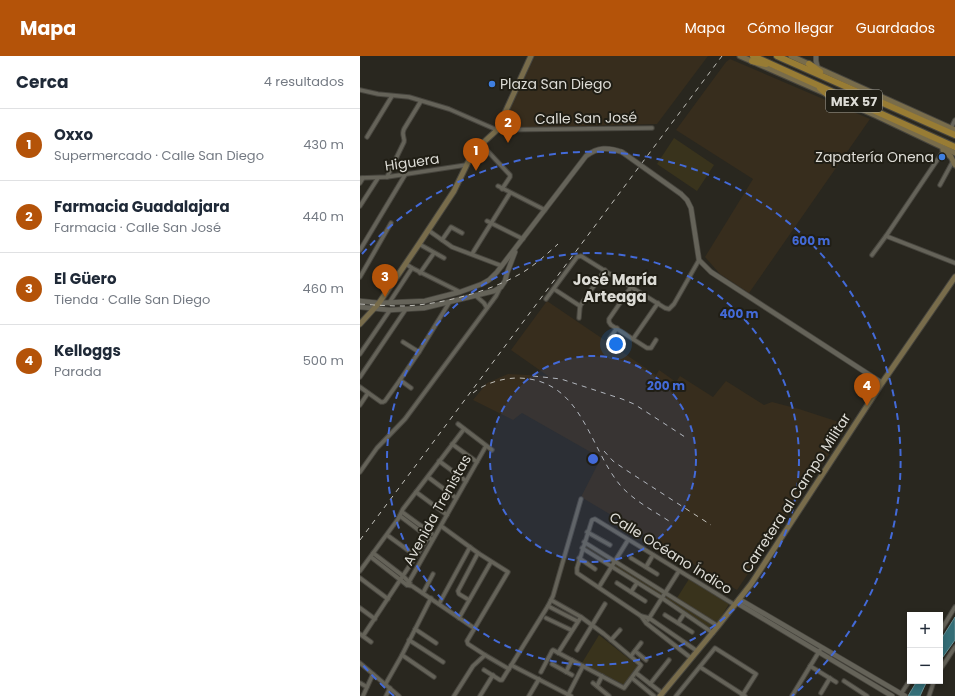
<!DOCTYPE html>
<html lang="es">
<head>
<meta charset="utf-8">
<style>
  body { margin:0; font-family:Poppins,sans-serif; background:#f6f6f7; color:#1f2937 }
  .controls { position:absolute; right:12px; bottom:12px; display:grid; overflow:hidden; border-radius:0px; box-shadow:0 2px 6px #0003 }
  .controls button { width:36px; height:36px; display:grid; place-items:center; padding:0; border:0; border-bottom:1px solid #e0e1e3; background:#fff; color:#1f2937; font:20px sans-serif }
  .you { position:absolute; left:256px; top:288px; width:14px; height:14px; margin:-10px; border:3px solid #fff; border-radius:50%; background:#1a73e8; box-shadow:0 0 0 6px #1a73e833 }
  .badge { display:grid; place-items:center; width:26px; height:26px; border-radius:50%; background:#b45309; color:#fff; font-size:13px; font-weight:700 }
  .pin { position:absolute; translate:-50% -33px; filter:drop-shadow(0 1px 2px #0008) }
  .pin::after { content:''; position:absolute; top:21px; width:14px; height:12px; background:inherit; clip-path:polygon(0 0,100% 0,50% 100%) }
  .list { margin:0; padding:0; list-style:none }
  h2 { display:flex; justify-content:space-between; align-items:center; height:52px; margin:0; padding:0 16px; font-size:17px }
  h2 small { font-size:13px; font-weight:400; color:#747a83 }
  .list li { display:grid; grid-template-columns:26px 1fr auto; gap:12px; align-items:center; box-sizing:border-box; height:72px; padding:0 16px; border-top:1px solid #e0e1e3 }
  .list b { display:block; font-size:15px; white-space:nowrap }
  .list p { margin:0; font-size:13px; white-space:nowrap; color:#747a83 }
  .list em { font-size:13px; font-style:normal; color:#747a83 }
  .map { position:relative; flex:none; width:595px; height:640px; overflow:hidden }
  header { display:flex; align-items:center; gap:24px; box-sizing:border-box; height:56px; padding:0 20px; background:#b45309; color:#fff }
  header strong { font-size:19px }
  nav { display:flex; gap:22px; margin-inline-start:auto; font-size:14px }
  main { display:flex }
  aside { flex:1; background:#fff }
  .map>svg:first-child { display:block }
</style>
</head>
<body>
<header>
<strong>Mapa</strong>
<nav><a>Mapa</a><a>Cómo llegar</a><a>Guardados</a></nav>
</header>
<main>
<aside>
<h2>Cerca<small>4 resultados</small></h2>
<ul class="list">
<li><span class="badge">1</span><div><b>Oxxo</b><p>Supermercado · Calle San Diego</p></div><em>430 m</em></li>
<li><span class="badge">2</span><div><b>Farmacia Guadalajara</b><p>Farmacia · Calle San José</p></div><em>440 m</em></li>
<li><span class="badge">3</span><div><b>El Güero</b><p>Tienda · Calle San Diego</p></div><em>460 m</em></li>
<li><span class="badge">4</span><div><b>Kelloggs</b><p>Parada</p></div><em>500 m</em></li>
</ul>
</aside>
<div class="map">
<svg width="595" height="640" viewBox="0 0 595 640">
  <rect width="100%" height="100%" fill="#29271f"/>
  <g fill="#372d1d">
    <polygon points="175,0 348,0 297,68 144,72 142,69"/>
    <polygon points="370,3 510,63 389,237 360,218 345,201 393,123 316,74 366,6"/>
    <polygon points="187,245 296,319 299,314 316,326 320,320 353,341 366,325 404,349 412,346 439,353 479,366 492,364 377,534 221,441 241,402 162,357 153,364 113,344 127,327 148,318 188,320 151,294"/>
  </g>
  <g fill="#39331c">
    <polygon points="314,82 354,109 337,135 297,108"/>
    <polygon points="225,488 353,568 350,573 224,491"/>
    <polygon points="329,523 369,548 357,567 317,542"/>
    <polygon points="239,579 278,610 264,629 222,607"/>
  </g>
  <g fill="#346e77" stroke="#678f94">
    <polygon points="595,561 595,584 580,605 580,585"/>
    <polygon points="557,625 567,625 560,640 548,640"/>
  </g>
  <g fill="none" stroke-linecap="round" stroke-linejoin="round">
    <g stroke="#47453e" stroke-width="5.5">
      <g id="minor">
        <polyline points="0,34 18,38 49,41 89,53 137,74 292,72"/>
        <polyline points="591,72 595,64"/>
        <polyline points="7,81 32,40"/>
        <polyline points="121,88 150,119 150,121 142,133"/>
        <path d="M27,121l17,-35c1,-5 -3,-7 0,-13l17,-28"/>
        <polyline points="0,122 27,121 106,109"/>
        <polyline points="0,127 3,122"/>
        <polyline points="580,129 593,105"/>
        <polyline points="138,130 185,154"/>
        <polyline points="0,150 18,122"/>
        <polyline points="127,165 163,183"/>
        <polyline points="68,174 92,191 142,210"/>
        <polyline points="526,180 595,207"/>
        <polyline points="82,184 91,171 102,177"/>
        <polyline points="59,188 84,202"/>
        <polyline points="0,194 45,119"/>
        <polyline points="112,198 150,137"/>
        <polyline points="512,199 526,180 584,94"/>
        <polyline points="46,208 52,212 100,236"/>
        <polyline points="60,217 74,197"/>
        <polyline points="0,221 31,167"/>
        <polyline points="271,231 249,263 249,266 251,269 287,292 291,292 296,284"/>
        <polyline points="194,233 220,250"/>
        <polyline points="116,240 124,247 127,252"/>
        <polyline points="186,243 217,201 221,200 305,252 309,253 314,248 339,204"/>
        <polyline points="29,247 52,212"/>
        <polyline points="220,250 245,214"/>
        <polyline points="219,262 220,250"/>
        <polyline points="250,282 257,272"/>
        <polyline points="273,283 298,247"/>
        <polyline points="43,286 59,296"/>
        <polyline points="0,298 30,254"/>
        <polyline points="0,321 46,253"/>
        <polyline points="40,324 51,332"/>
        <polyline points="0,331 21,346 23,346 25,345 40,324 59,296 89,247"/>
        <polyline points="0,349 8,337"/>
        <polyline points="98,368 132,394"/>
        <polyline points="92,388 117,406"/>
        <polyline points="79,405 106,425"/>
        <polyline points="0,416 17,392 45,363 136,240 140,232"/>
        <polyline points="68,421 96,442"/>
        <polyline points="56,436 87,459"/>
        <polyline points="42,456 72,478"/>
        <polyline points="40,460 72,484"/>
        <polyline points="81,470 118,497 148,516 107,585 108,588 125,599 149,613"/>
        <polyline points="227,476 250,489"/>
        <polyline points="27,479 56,500"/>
        <polyline points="224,486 358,570"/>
        <polyline points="222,492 302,542 353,577"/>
        <polyline points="13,497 43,520 50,527"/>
        <polyline points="11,501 47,529 52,530 114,572"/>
        <polyline points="219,502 235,513"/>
        <polyline points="271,502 297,518"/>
        <polyline points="286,511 293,499"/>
        <polyline points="0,515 38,463 43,453 104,373"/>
        <polyline points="0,522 28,543"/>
        <polyline points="257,527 285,545"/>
        <polyline points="47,529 54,517 126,390"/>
        <polyline points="239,531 268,484"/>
        <polyline points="271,536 277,527"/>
        <polyline points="63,537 73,518"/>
        <polyline points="109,544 99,538 98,535 118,497"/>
        <polyline points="79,548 110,491"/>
        <polyline points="188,550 217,565"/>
        <polyline points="0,552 15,563"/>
        <polyline points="305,559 332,576"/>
        <polyline points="281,560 289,562 337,595"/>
        <polyline points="99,562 131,506"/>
        <polyline points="186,562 211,574"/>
        <polyline points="288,564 319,515"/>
        <polyline points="318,567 324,558"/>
        <polyline points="55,573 76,587"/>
        <polyline points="580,576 595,551"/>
        <polyline points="0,578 11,586"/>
        <polyline points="3,580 56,500 71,477"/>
        <polyline points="49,584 83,606"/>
        <polyline points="251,584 260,574"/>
        <polyline points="217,594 245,548"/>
        <polyline points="275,595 286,604"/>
        <polyline points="198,597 221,561"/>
        <polyline points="42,599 74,621"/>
        <polyline points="271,600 281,587"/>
        <polyline points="331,602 286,567 281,560 217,517 217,512 232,464 235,463 375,549"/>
        <polyline points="0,607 39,640"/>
        <polyline points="192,608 212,619"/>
        <polyline points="151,609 211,640"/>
        <polyline points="450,610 476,626"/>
        <polyline points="340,611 385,640"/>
        <polyline points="124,614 140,624 142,624 188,550 193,540 221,443"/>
        <polyline points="580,614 595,591"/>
        <polyline points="181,616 192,595 193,594 264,632 281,609 244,578 221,561 191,544"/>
        <polyline points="206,616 212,604"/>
        <polyline points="276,617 302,637"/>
        <polyline points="272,622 294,640"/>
        <polyline points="484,625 507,640"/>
        <polyline points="0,627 7,631"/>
        <polyline points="233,627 249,640"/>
        <polyline points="290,628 309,604"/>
        <polyline points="25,629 42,599 71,542"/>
        <polyline points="237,630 242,620"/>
        <polyline points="461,637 470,622"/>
        <polyline points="541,638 550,624"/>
        <polyline points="208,639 223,610"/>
        <polyline points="3,640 13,618"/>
        <polyline points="26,640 30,632"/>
        <polyline points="94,640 113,610 125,599"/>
        <polyline points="120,640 133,619"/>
        <polyline points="169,640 179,623"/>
        <polyline points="316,640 355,592 396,618 382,640"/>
        <polyline points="432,640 460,594"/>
        <polyline points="569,640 574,625"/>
      </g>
    </g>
    <g stroke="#47453e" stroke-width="6">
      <g id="tertiary">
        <polyline points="456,0 456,5 458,13"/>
        <polyline points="321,138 327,144 331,152 339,204 351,216 522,327"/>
        <path d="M0,245l19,2 46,-2 35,-9 22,-8 7,-4 8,-8 89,-116c12,-9 22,-9 36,-4"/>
        <polyline points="0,251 30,254 64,252 134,235 141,231 145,225 147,217 155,196"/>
        <polyline points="379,543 545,640"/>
        <polyline points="377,547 532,640"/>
      </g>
    </g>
    <g stroke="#47453e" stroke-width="7">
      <g id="secondary">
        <polyline points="380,0 517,60 595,97"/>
        <polyline points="431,0 595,74"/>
        <polyline points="583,94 591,101 595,109"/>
        <polyline points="0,268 19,247 59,188 94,135 113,96 137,74 171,0"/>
        <polyline points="300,640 358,570 391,528 522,327 595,221"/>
      </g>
    </g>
    <g stroke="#47453e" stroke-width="8">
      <g id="trunk">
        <polyline points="393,0 595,91"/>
        <polyline points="417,0 595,79"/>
        <polyline points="392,5 406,8"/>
        <polyline points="449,8 460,16"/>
        <polyline points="460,32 468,39"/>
      </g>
    </g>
    <use href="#minor" stroke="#656359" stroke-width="3.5"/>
    <use href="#tertiary" stroke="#656359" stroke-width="4.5"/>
    <use href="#secondary" stroke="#786c4b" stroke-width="5"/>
    <use href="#trunk" stroke="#987c34" stroke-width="6"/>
    <g stroke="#c2c1bb" stroke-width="1" stroke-dasharray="5 5" stroke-linecap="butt">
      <path d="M0,248c14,1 28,2 43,2 37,-1 90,-15 122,-35 12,-8 22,-17 33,-27"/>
      <polyline points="173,320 201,323 262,343 274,348 288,357 325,381"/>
      <path d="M113,337c12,-10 30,-15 45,-15 64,1 70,68 102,107 13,15 32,25 49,36"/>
      <polyline points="244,395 253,405 266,414 351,469"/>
      <polyline points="0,484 362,0"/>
    </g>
    <g stroke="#47453e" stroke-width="6" stroke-linecap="butt">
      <polyline id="tertiary-bridge" points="262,96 321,138"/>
    </g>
    <use href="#tertiary-bridge" stroke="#656359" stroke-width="4.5"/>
  </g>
  <circle cx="233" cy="403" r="103" fill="#436ad8" fill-opacity=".12"/>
  <g fill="none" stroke="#436ad8" stroke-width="2" stroke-dasharray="7 5">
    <circle cx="233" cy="403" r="103"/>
    <circle cx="233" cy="403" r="206"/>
    <path d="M34 640A309 309 0 0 1 2 608M2 198A309 309 0 1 1 432 640"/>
  </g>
  <g fill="#3f7fe0" stroke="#201e15" stroke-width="1.5">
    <circle cx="132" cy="28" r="4"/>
    <circle cx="582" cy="101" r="4"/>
  </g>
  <g text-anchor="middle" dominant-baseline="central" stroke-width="4" stroke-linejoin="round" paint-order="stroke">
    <rect fill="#201e15" stroke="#a4a39c" stroke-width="1" x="466" y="34" width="56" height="22" rx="3"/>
    <g font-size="13" font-weight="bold" fill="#dddcd6">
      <text x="494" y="45">MEX 57</text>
    </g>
    <g font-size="14" fill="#dddcd6" stroke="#201e15" text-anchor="start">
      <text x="140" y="28">Plaza San Diego</text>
      <text x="574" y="101" text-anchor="end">Zapatería Onena</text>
    </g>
    <g font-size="14" fill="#dddcd6" stroke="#201e15">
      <text transform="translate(226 62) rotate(-1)">Calle San José</text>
      <text transform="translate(52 106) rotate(-8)">Higuera</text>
      <text transform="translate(436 437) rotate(-57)">Carretera al Campo Militar</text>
      <text transform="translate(77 454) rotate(-61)">Avenida Trenistas</text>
      <text transform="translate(311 497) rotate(32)">Calle Océano Índico</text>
    </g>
    <g font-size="15" font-weight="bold" fill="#dddcd6" stroke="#201e15">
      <text x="255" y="223">José María<tspan x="255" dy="17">Arteaga</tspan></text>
    </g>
  </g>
  <circle cx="233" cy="403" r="6" fill="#436ad8" stroke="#201e15" stroke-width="2"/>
  <g font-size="12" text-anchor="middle" font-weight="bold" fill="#436ad8" stroke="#201e15" stroke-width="4" stroke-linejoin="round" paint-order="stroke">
    <text x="451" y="189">600 m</text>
    <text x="379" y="262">400 m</text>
    <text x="306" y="334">200 m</text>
  </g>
</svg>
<div class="controls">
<button>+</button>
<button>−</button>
</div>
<div class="you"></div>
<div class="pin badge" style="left:116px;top:115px">1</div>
<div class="pin badge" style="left:148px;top:87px">2</div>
<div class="pin badge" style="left:25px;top:241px">3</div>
<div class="pin badge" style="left:507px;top:350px">4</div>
</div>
</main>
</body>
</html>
